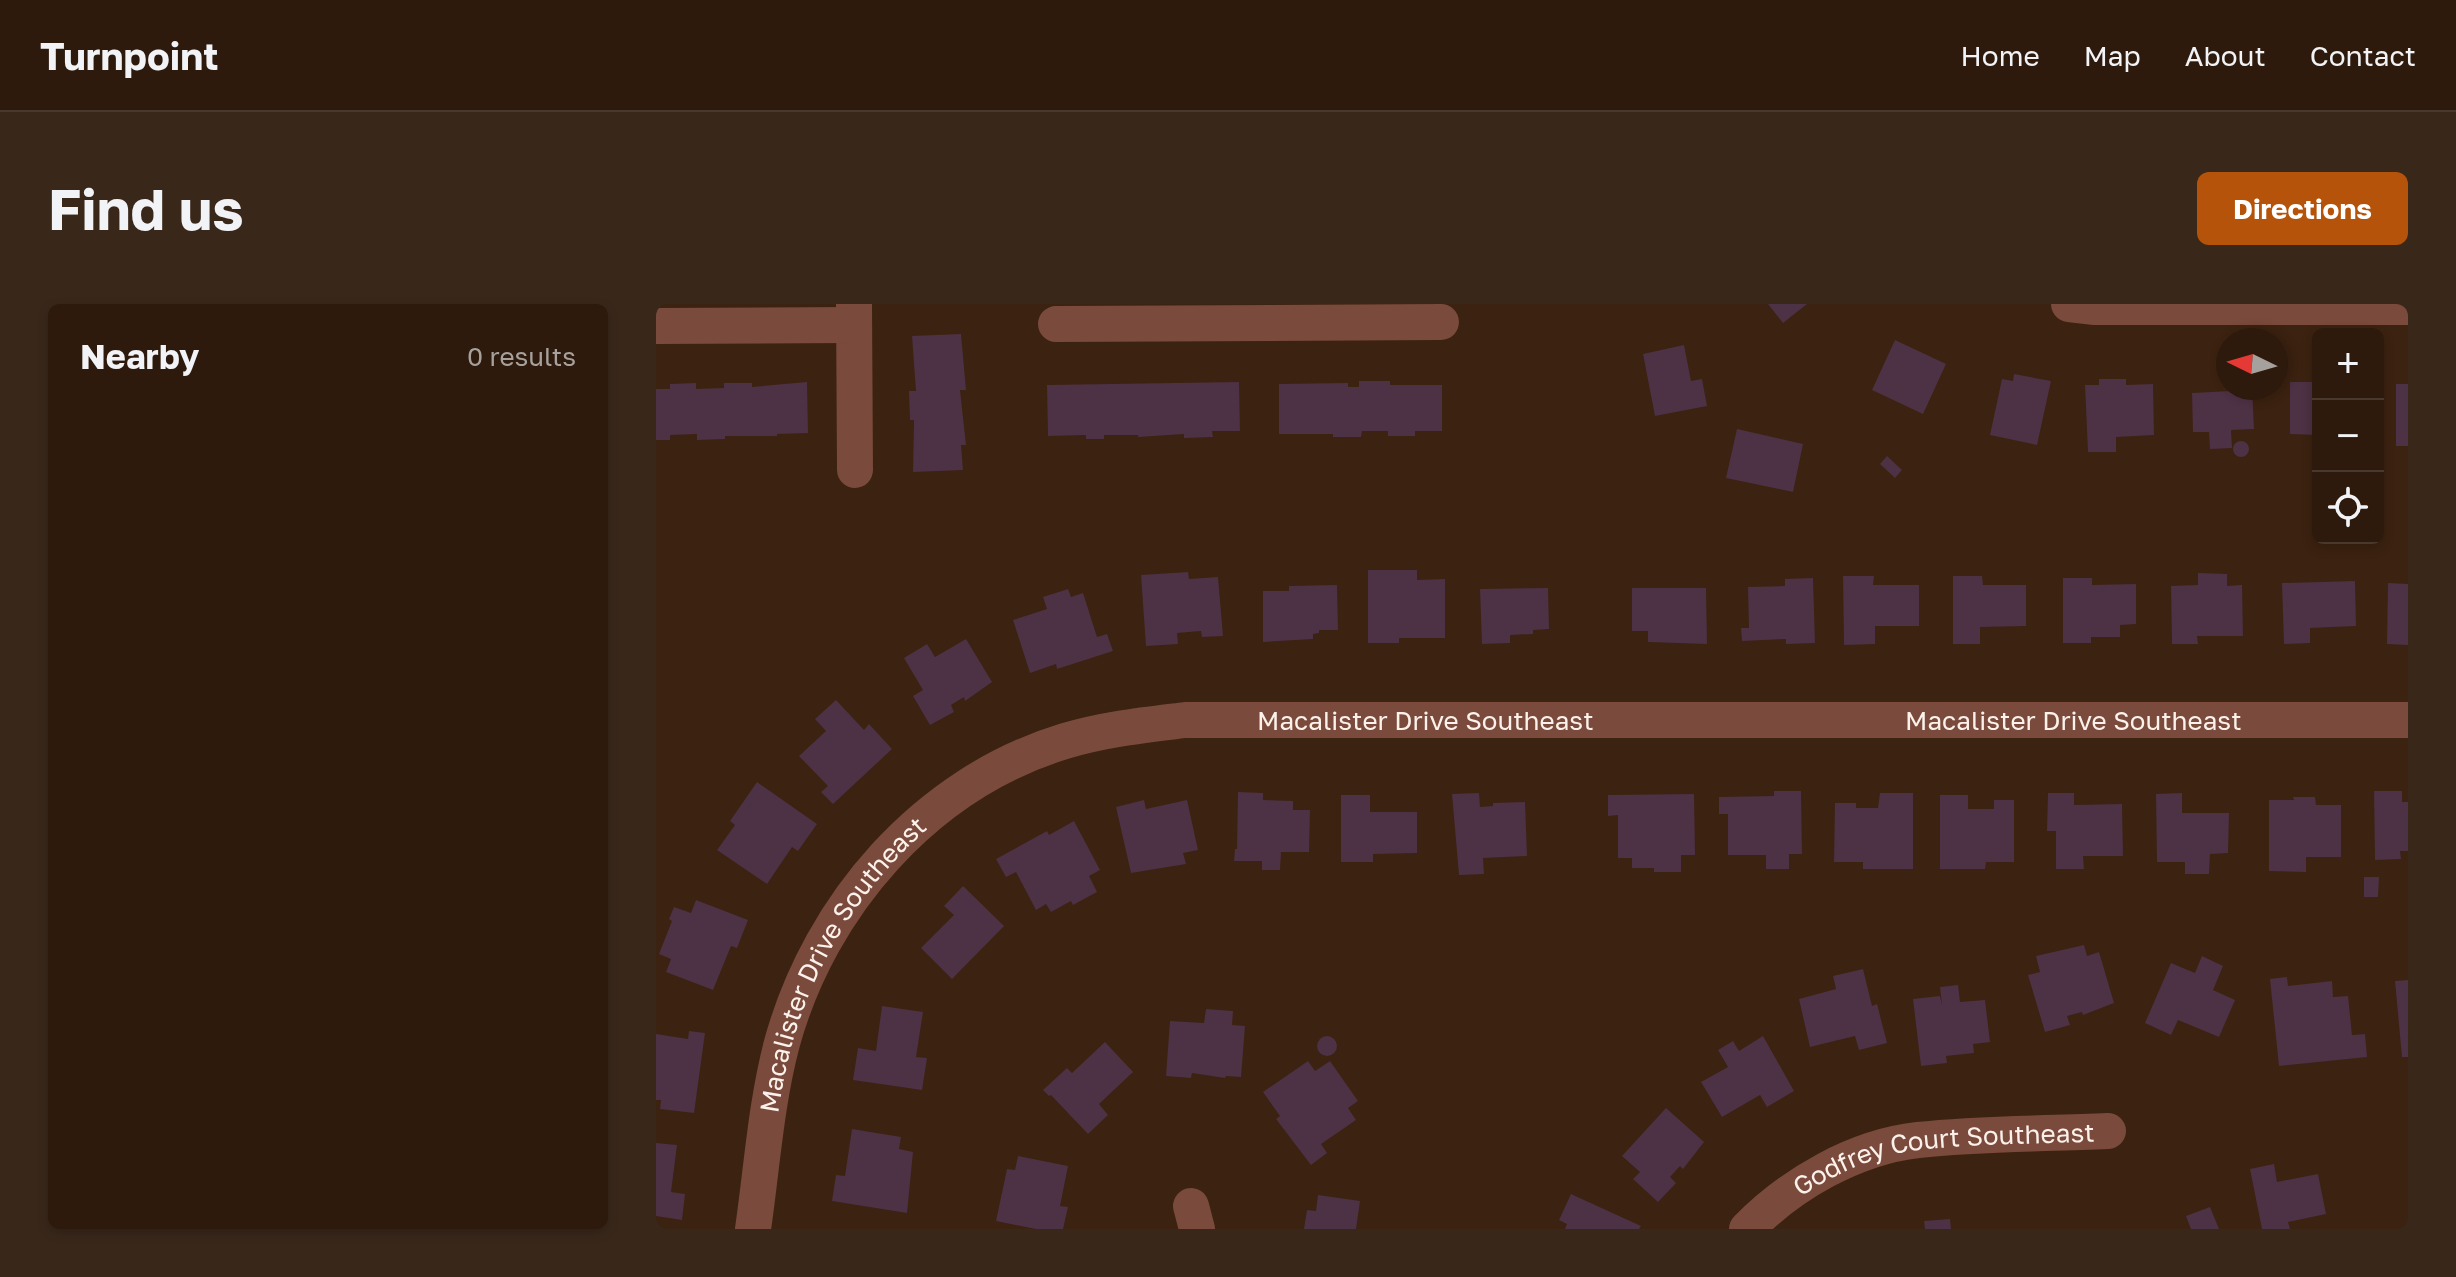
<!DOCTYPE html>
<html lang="en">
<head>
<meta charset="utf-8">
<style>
  body { margin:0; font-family:"Golos Text",sans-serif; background:#39271a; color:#f1f3f6 }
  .controls { position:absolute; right:24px; top:24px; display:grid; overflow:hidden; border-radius:12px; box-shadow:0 4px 12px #0003 }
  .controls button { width:72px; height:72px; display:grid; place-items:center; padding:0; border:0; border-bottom:2px solid #48382d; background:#2d1a0c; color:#f1f3f6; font:40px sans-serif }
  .compass { position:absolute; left:1560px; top:24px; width:72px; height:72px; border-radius:50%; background:#2d1a0c; box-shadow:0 4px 12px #0003; rotate:275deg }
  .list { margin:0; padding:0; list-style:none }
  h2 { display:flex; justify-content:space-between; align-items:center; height:104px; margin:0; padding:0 32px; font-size:34px }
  h2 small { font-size:26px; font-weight:400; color:#a7a19d }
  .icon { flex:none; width:44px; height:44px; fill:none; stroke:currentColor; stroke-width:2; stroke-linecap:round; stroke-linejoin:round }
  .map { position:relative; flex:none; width:1752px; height:925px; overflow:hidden; border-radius:12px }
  header { display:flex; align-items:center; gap:48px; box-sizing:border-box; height:112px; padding:0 40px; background:#2d1a0c; border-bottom:2px solid #48382d }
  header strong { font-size:38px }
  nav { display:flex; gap:44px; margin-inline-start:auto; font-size:28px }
  .intro { display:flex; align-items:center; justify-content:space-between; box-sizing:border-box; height:192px; padding:0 48px }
  h1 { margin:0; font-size:56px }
  .button { padding:20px 36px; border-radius:12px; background:#b45309; color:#fff; font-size:28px; font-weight:700 }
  main { display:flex; gap:48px; padding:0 48px }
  aside { flex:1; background:#2d1a0c; border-radius:12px; box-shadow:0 4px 12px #0003 }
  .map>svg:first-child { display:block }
</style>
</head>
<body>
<header>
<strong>Turnpoint</strong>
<nav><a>Home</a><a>Map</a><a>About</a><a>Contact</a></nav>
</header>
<div class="intro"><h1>Find us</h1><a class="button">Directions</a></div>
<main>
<aside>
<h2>Nearby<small>0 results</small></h2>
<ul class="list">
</ul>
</aside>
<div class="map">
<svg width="1752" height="925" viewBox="0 0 1752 925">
  <rect width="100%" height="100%" fill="#3c2210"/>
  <g fill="#4d3144">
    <polygon points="1112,0 1151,0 1127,19"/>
    <polygon points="305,30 310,86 304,86 310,141 305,141 307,166 257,168 258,116 254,116 253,87 260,87 256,32"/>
    <polygon points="1239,36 1290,60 1267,110 1216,86"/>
    <polygon points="1028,41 1035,77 1046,75 1051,102 999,112 987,50"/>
    <polygon points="1358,70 1395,77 1381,141 1334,131 1346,75 1357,77"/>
    <polygon points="1443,75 1470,75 1470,81 1497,80 1498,131 1460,133 1460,148 1432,148 1429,81 1443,81"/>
    <polygon points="703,77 734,77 734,81 786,81 786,127 759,127 759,132 732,132 732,127 706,127 705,133 677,133 677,130 623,130 623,80 692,79 692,83 703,83"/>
    <polygon points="151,78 152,129 121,130 121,132 69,132 69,135 41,136 41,130 14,131 14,136 0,136 0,85 14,85 14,80 40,79 40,85 68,84 68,79 96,79 96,83"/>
    <polygon points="583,78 584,127 556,127 557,133 528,134 528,130 482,133 482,131 448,131 448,135 430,135 430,131 392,132 391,81"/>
    <polygon points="1634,78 1662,78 1662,131 1634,130"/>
    <rect x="1740" y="80" width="12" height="62"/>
    <polygon points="1575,84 1596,84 1598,125 1575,126 1576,144 1554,145 1553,128 1537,128 1536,89 1575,87"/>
    <polygon points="1081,125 1147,140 1137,188 1070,174"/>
    <circle cx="1585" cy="145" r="8"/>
    <polygon points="1231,152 1246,166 1239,174 1224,160"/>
    <polygon points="712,266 761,266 761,276 789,275 789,334 743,334 743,339 712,339"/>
    <polygon points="532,268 533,275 562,273 567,332 546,333 545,327 521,329 522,340 490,342 485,271"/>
    <polygon points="1542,269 1571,270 1571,282 1586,281 1587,332 1541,332 1542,340 1516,340 1515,282 1542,281"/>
    <polygon points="1187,272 1218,272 1217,281 1263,281 1263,322 1219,322 1219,340 1188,341"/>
    <polygon points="1297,272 1326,272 1327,281 1370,281 1370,322 1324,323 1324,340 1297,340"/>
    <polygon points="1157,274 1159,339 1130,340 1130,335 1086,337 1085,324 1093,324 1092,283 1129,282 1129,275"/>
    <polygon points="1407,274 1436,274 1436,281 1480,280 1480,320 1464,321 1464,333 1435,333 1435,339 1407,339"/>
    <polygon points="1699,277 1700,322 1654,324 1654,339 1628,340 1626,279"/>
    <polygon points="1732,279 1752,280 1752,341 1731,340"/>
    <polygon points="681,281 682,326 663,326 663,329 657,330 657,335 607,338 607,287 633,287 633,282"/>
    <polygon points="892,284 893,325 877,326 877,330 854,331 854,339 826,340 824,285"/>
    <polygon points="976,284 1050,284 1051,340 992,338 992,327 976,327"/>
    <polygon points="412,285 415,293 427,289 441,333 451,330 457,347 401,365 400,360 374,369 357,316 391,305 387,293"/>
    <polygon points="310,335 336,378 309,397 308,393 295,401 298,408 274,421 257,392 267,386 248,354 271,340 279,353"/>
    <polygon points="180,396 208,426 213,420 236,445 177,500 165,488 172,482 143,452 170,427 159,415"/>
    <polygon points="101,478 161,520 142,547 136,543 111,580 61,546 79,521 74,517"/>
    <polygon points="1118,487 1145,487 1146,550 1133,550 1133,565 1110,565 1110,551 1072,551 1072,510 1063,510 1063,493 1118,492"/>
    <polygon points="1718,487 1746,487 1746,498 1752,498 1752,547 1744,547 1745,555 1719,556"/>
    <polygon points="582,488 607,489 607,496 637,497 637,506 654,506 653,548 625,548 624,566 606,566 606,557 578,557 579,545 581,545"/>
    <polygon points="823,489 824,503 837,502 837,499 869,498 871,552 827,554 828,570 803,571 796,490"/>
    <polygon points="1224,489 1257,489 1257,565 1207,565 1207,558 1178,558 1179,499 1200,499 1200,504 1222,504"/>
    <polygon points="1392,489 1418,489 1418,501 1466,500 1467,552 1427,552 1428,565 1400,565 1400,527 1391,527"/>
    <polygon points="1526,489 1526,509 1573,509 1572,549 1554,550 1553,570 1529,570 1529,558 1501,558 1500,490"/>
    <polygon points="1038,490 1039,551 1025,551 1025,568 998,568 998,564 976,564 976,554 962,554 962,511 952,512 952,491"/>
    <polygon points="685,491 714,491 714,508 761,508 761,549 717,550 717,558 685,558"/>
    <polygon points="1284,491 1312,491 1312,505 1338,505 1338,496 1358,496 1358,558 1330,558 1329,565 1284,565"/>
    <polygon points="1637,493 1659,493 1660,501 1685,501 1685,553 1650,553 1650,568 1613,567 1613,496 1638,496"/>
    <polygon points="488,496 490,505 531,496 542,546 527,549 530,560 475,569 460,503"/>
    <polygon points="418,517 444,566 433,572 441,588 417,601 415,597 395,608 390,600 380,606 360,568 350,573 340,555 391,527 393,531"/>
    <polygon points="1708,573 1723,573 1722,593 1708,593"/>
    <polygon points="307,582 348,622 296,675 265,644 298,611 288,602"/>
    <polygon points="40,596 92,616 81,644 75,642 57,686 10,668 15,655 3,650 16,617 13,615 18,603 35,609"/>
    <polygon points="1428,641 1431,652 1443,648 1458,699 1427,711 1426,708 1411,712 1414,721 1389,728 1372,671 1384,668 1380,652"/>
    <polygon points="1546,652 1567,662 1557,686 1579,696 1563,733 1522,716 1515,731 1489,719 1515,659 1539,669"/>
    <polygon points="1207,665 1216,702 1221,700 1231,739 1203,746 1199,732 1154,743 1143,695 1180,685 1177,672"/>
    <polygon points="1631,673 1632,682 1676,677 1677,693 1692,692 1696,731 1709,730 1711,753 1623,762 1614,675"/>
    <polygon points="1752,676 1752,753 1746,753 1739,677"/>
    <polygon points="1302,681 1304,698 1329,696 1334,738 1317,740 1318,749 1290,752 1291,759 1265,762 1257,695 1284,692 1286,701 1284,683"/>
    <polygon points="226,702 267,708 260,753 271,754 266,786 197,776 202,744 220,747"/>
    <polygon points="550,705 577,707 576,721 589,722 585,773 570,772 569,774 536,769 535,774 510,772 514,717 548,719"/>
    <polygon points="33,727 49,729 38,809 4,805 5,796 0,796 0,730 32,735"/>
    <polygon points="1107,732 1138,787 1111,803 1104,791 1066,813 1045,778 1072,763 1062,746 1077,737 1083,747"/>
    <circle cx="671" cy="742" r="10"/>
    <polygon points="449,738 477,768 443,800 452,811 432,830 395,791 393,792 387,786 411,764 416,769"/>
    <polygon points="652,757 659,767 674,757 702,797 692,804 700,816 665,840 671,849 655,861 620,815 624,812 607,788"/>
    <polygon points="1010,804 1048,838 1027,865 1024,862 1014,873 1020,879 1002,898 977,875 984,868 966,852"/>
    <polygon points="196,825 245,833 243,845 257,848 251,909 176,897 180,871 189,872"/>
    <polygon points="0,839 21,841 15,888 29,890 26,916 0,912"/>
    <polygon points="362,852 412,862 404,902 412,903 407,925 380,925 340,917 351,865 359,866"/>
    <polygon points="1618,860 1621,878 1662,870 1670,910 1632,918 1634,925 1606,925 1594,865"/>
    <polygon points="915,890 985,922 983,925 909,925 911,920 903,916"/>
    <polygon points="662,891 704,897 700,925 648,925 651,906 660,907"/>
    <polygon points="1554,903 1563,925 1535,925 1530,912"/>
    <polygon points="1294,915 1295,925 1269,925 1268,917"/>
  </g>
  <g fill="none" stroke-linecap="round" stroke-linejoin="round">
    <g stroke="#7a4a3c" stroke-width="36">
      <polyline points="198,0 199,166"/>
      <polyline points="1413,0 1439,3 1752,3"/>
      <polyline points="400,20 785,18"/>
      <polyline points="0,22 198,21"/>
      <polyline points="535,902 541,925"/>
      <path id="s1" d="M97,925c9,-62 13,-126 29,-186 38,-138 144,-260 283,-302 40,-12 79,-16 120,-21h1223"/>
      <path id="s2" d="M1091,925c44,-45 108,-82 171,-89 63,-7 127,-6 190,-9"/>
    </g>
  </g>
  <g text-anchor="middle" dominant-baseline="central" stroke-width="8" stroke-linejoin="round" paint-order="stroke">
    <g font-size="26" fill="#fdf2eb" stroke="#1a0f07">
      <text stroke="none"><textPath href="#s1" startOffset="982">Macalister Drive Southeast</textPath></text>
      <text stroke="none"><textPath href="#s1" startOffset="1630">Macalister Drive Southeast</textPath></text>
      <text stroke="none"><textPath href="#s1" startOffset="286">Macalister Drive Southeast</textPath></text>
      <text stroke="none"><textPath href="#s2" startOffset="218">Godfrey Court Southeast</textPath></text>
    </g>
  </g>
</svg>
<div class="controls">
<button>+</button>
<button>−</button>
<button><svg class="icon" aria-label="locate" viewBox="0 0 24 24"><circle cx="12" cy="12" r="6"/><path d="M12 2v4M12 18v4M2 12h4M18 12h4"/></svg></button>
</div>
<svg class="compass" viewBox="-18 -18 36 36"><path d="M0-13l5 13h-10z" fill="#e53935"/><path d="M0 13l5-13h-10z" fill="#a7a19d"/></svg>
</div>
</main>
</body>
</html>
